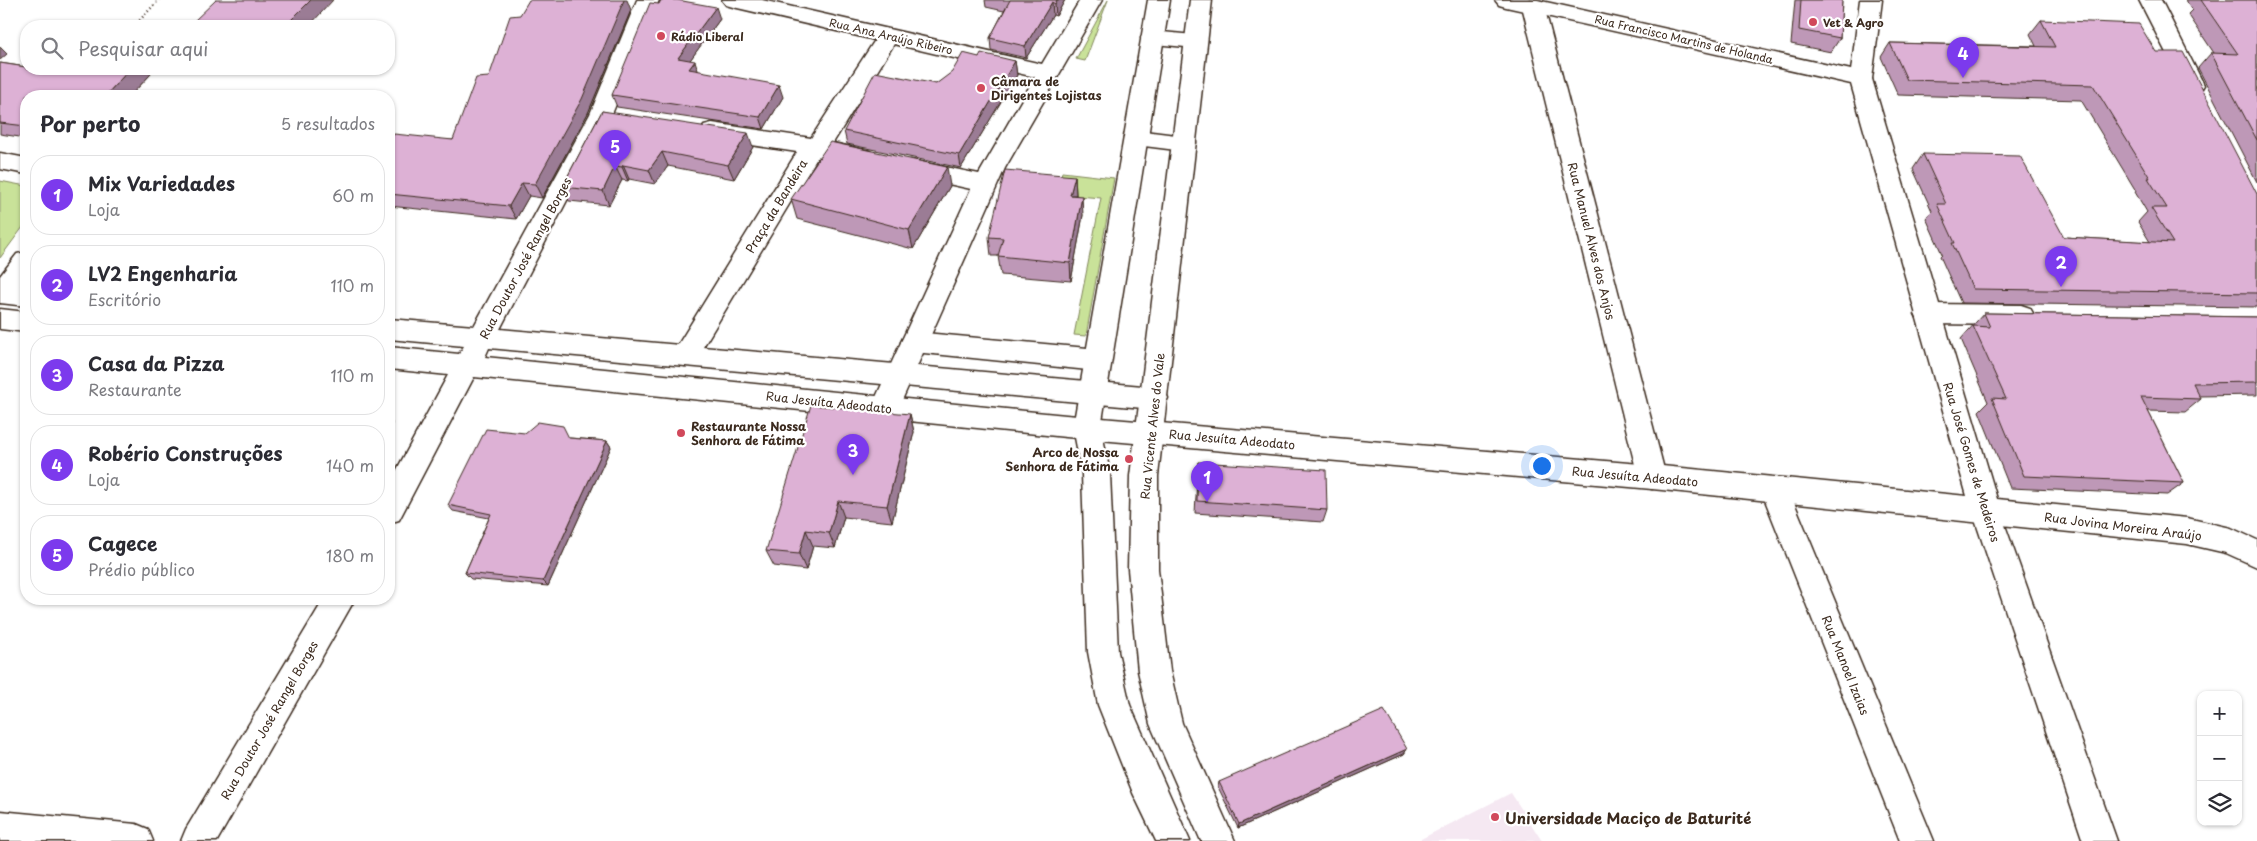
<!DOCTYPE html>
<html lang="pt">
<head>
<meta charset="utf-8">
<style>
  body { margin:0; font-family:"Playpen Sans",sans-serif; background:#f2f2f3; color:#2b2b33 }
  .controls { position:absolute; right:15px; bottom:15px; display:grid; overflow:hidden; border-radius:10px; box-shadow:0 1px 4px #0004 }
  .controls button { width:45px; height:45px; display:grid; place-items:center; padding:0; border:0; border-bottom:1px solid #e1e1e2; background:#fff; color:#2b2b33; font:25px sans-serif }
  .you { position:absolute; left:1541px; top:465px; width:18px; height:18px; margin:-12px; border:4px solid #fff; border-radius:50%; background:#1a73e8; box-shadow:0 0 0 8px #1a73e833 }
  .badge { display:grid; place-items:center; width:32px; height:32px; border-radius:50%; background:#7c3aed; color:#fff; font-size:16px; font-weight:700 }
  .pin { position:absolute; translate:-50% -41px; filter:drop-shadow(0 1px 2px #0008) }
  .pin::after { content:''; position:absolute; top:26px; width:18px; height:15px; background:inherit; clip-path:polygon(0 0,100% 0,50% 100%) }
  .list { margin:0; padding:0; list-style:none }
  h2 { display:flex; justify-content:space-between; align-items:center; height:65px; margin:0; padding:0 20px; font-size:21px }
  h2 small { font-size:16px; font-weight:400; color:#7c7c81 }
  .list li { display:grid; grid-template-columns:32px 1fr auto; gap:15px; align-items:center; box-sizing:border-box; height:80px; margin:0 10px 10px; padding:0 10px; border:1px solid #e1e1e2; border-radius:20px }
  .list b { display:block; font-size:19px; white-space:nowrap }
  .list p { margin:0; font-size:16px; white-space:nowrap; color:#7c7c81 }
  .list em { font-size:16px; font-style:normal; color:#7c7c81 }
  .icon { flex:none; width:28px; height:28px; fill:none; stroke:currentColor; stroke-width:2; stroke-linecap:round; stroke-linejoin:round }
  .map { position:relative; flex:none; width:2257px; height:841px; overflow:hidden }
  .search { position:absolute; background:#fff; box-shadow:0 1px 4px #0004; left:20px; top:20px; width:375px; height:55px; display:flex; align-items:center; gap:12px; box-sizing:border-box; padding:0 18px; border-radius:20px; color:#7c7c81; font-size:19px }
  .panel { position:absolute; background:#fff; box-shadow:0 1px 4px #0004; left:20px; top:90px; width:375px; height:515px; border-radius:20px }
  .map>svg:first-child { display:block }
</style>
</head>
<body>
<div class="map">
<svg width="2257" height="841" viewBox="0 0 2257 841">
  <rect width="100%" height="100%" fill="#fff"/>
  <filter id="ink" filterUnits="userSpaceOnUse"><feTurbulence type="fractalNoise" baseFrequency=".02" numOctaves="2"/><feDisplacementMap in="SourceGraphic" scale="10" xChannelSelector="R" yChannelSelector="G"/><feConvolveMatrix kernelMatrix="1 2 1 2 8 2 1 2 1" color-interpolation-filters="sRGB"/></filter>
  <g filter="url(#ink)">
    <polygon fill="#f5e8f2" points="1511,793 1542,841 1417,841"/>
    <g fill="#c9e299" stroke="#82865c">
      <polygon points="1108,0 1085,61 1076,59"/>
      <polygon points="1062,172 1114,178 1086,336 1074,335 1101,198 1055,194"/>
      <polygon points="0,181 26,186 26,223 0,258"/>
    </g>
    <g fill="none" stroke-linecap="round" stroke-linejoin="round">
      <g stroke="#3b2a1e" stroke-width="3">
        <g id="minor">
          <polygon points="722,0 762,0 1042,64 1080,0 1102,0 1005,168 895,416 885,419 875,416 871,408 971,189 903,174 899,168 903,162 911,160 979,174 1035,77 894,44 833,143 870,151 874,157 870,163 862,165 819,156 817,158 694,362 685,366 676,362 672,355 676,348 797,152 712,139 704,137 700,131 704,125 712,123 811,138 875,40 733,7 726,5"/>
          <polygon points="1530,0 1541,1 1544,6 1666,477 1662,486 1652,489 1642,486 1638,477 1522,6 1525,1"/>
          <polygon points="1860,0 1882,0 1872,79 1869,84 1861,87 1853,84 1850,79"/>
          <polygon points="2139,0 2161,0 2204,85 2201,90 2193,93 2185,90"/>
          <polygon points="0,153 26,158 26,174 0,169"/>
          <polygon points="26,252 26,279 10,300 0,303 0,276 17,254"/>
          <polygon points="1928,304 2021,305 2030,308 2034,315 2030,322 2021,325 1928,324 1919,321 1915,314 1919,307"/>
          <polygon points="1775,478 1785,481 1789,490 1934,841 1900,841 1761,490 1765,481"/>
          <polygon points="1986,498 1996,502 2000,511 2117,841 2083,841 1972,511 1976,502"/>
          <polygon points="0,811 136,824 148,829 153,841 0,841"/>
        </g>
      </g>
      <g stroke="#3b2a1e" stroke-width="3">
        <g id="tertiary">
          <polygon points="637,0 659,0 612,114 500,329 1154,387 1164,390 1168,398 1164,406 1154,409 489,348 485,357 1066,415 1652,465 1967,496 1851,84 1506,7 1499,5 1495,0 1537,0 1869,74 1872,79 1997,499 2187,518 2231,528 2257,540 2257,567 2226,553 2187,544 1652,489 1066,437 474,377 399,520 389,523 389,484 448,375 389,369 389,347 459,354 464,346 389,339 389,319 474,326 590,114"/>
          <polygon points="1152,31 1204,36 1207,41 1204,46 1196,48 1144,43 1141,38 1144,33"/>
          <polygon points="1136,130 1192,137 1196,143 1192,149 1184,151 1128,144 1124,138 1128,132"/>
          <polygon points="0,283 26,286 26,306 0,303"/>
          <polygon points="0,309 26,312 26,332 0,329"/>
          <polygon points="914,332 1098,349 1107,352 1111,360 1107,368 1098,371 914,352 905,349 901,342 905,335"/>
          <polygon points="324,599 355,599 217,841 181,841 186,829"/>
        </g>
      </g>
      <g stroke="#3b2a1e" stroke-width="3">
        <g id="secondary">
          <polygon points="1148,0 1170,0 1101,427 1110,474 1118,652 1130,705 1190,841 1156,841 1133,793 1098,705 1088,652 1082,474 1073,427"/>
          <polygon points="1190,0 1212,0 1158,476 1158,569 1170,671 1182,723 1235,841 1201,841 1150,724 1138,671 1128,569 1130,476"/>
        </g>
      </g>
      <polyline stroke="#3b2a1e" stroke-width="2.5" stroke-dasharray="1 3" stroke-linecap="butt" points="134,26 159,0"/>
      <use href="#minor" fill="#fff" fill-rule="evenodd"/>
      <use href="#tertiary" fill="#fff" fill-rule="evenodd"/>
      <use href="#secondary" fill="#fff" fill-rule="evenodd"/>
    </g>
    <g fill="#be98b7" stroke="#3b2a1e">
      <polygon points="985,0 1065,0 1056,16 1053,15 1026,58 991,50 990,38 1004,11 986,7"/>
      <polygon points="1795,0 1842,0 1840,38 1831,52 1791,44"/>
      <polygon points="2186,0 2257,0 2257,182 2198,68 2211,53 2214,53 2188,14 2192,10"/>
      <polygon points="631,10 588,113 542,198 529,196 516,219 389,206 389,142 453,140 489,77"/>
      <polygon points="720,19 690,60 698,71 783,97 764,129 617,107 612,95"/>
      <polygon points="2041,20 2156,52 2257,194 2257,307 1961,303 1940,256 1942,254 1926,218 1932,211 1913,169 1923,154 2064,237 2150,242 2138,222 2147,212 2135,192 2136,191 2081,100 1898,95 1881,57 1890,43 2036,46 2030,34"/>
      <polygon points="194,21 309,26 198,26"/>
      <polygon points="979,57 1015,61 1017,75 961,168 847,144 844,131 936,84"/>
      <polygon points="0,63 73,74 78,69 147,69 151,74 130,96 26,96 26,138 0,134"/>
      <polygon points="602,111 753,147 734,179 668,166 655,184 629,179 628,181 622,180 609,205 569,201 562,187"/>
      <polygon points="1075,176 1076,195 1083,215 1071,281 1001,275 998,256 991,256 989,237"/>
      <polygon points="950,186 913,249 797,219 791,199"/>
      <polygon points="1984,313 2257,317 2257,395 2199,396 2201,399 2185,412 2148,411 2184,483 2167,495 2010,488 1979,411 1988,402 1961,339"/>
      <polygon points="910,414 914,432 892,522 844,517 835,548 813,546 806,570 774,566 766,551"/>
      <polygon points="570,438 607,441 611,447 548,586 471,579 465,573 489,518 453,511 448,505"/>
      <polygon points="1198,462 1327,510 1323,522 1195,513"/>
      <polygon points="1407,749 1404,754 1238,828 1218,787 1219,782"/>
    </g>
    <g fill="#9b7c95" stroke="#3b2a1e">
      <polygon points="311,0 333,0 309,26 285,26"/>
      <polygon points="624,0 627,0 631,10 588,113 542,198 535,184"/>
      <polygon points="1057,0 1065,0 1056,16 1055,4"/>
      <polygon points="1052,2 1053,15 1026,58 1025,46"/>
      <polygon points="716,7 720,19 683,70 678,58"/>
      <polygon points="0,47 7,54 0,60"/>
      <polygon points="695,61 699,73 689,69"/>
      <polygon points="1015,61 1017,75 961,168 959,155"/>
      <polygon points="130,69 147,69 151,74 130,96 105,96"/>
      <polygon points="779,85 783,97 764,129 760,117"/>
      <polygon points="748,133 753,147 734,179 728,165"/>
      <polygon points="662,152 668,166 655,184 649,170"/>
      <polygon points="623,165 629,179 628,181 622,167"/>
      <polygon points="615,166 622,180 609,205 603,191"/>
      <polygon points="947,167 950,186 913,249 909,230"/>
      <polygon points="1075,176 1076,195 1070,195"/>
      <polygon points="522,183 529,196 516,219 509,206"/>
      <polygon points="1082,196 1083,215 1071,281 1070,263"/>
      <polygon points="910,414 914,432 892,522 887,506"/>
      <polygon points="389,419 392,423 389,433"/>
      <polygon points="607,441 611,447 548,586 543,581"/>
      <polygon points="838,501 844,517 835,548 829,533"/>
      <polygon points="806,530 813,546 806,570 799,554"/>
      <polygon points="1407,749 1404,754 1238,828 1239,824"/>
    </g>
    <g fill="#ddb1d5" stroke="#3b2a1e">
      <polygon points="216,0 311,0 285,26 223,26 194,21"/>
      <polygon points="529,0 624,0 582,99 535,184 522,183 509,206 389,194 389,142 394,134 453,140 476,78 489,77 510,16 520,15"/>
      <polygon points="661,0 677,0 716,7 678,58 695,61 689,69 779,85 760,117 612,95 650,3 659,4"/>
      <polygon points="1010,0 1057,0 1055,4 1052,2 1025,46 990,38"/>
      <polygon points="1801,0 1842,0 1840,38 1799,30"/>
      <polygon points="2201,0 2257,0 2257,140 2211,53 2238,54"/>
      <polygon points="2041,20 2139,24 2156,52 2183,52 2257,194 2257,293 1973,289 1952,243 1955,243 1937,204 1946,204 1923,154 2020,156 2064,237 2173,243 2151,208 2167,208 2148,178 2150,178 2093,85 1907,80 1890,43 2055,47"/>
      <polygon points="963,53 979,57 981,53 1015,61 959,155 844,131 875,72 936,84 952,72"/>
      <polygon points="0,63 26,67 26,69 37,69 73,74 78,69 130,69 105,96 26,96 26,126 0,123"/>
      <polygon points="602,111 748,133 728,165 662,152 649,170 623,165 622,167 615,166 603,191 562,187"/>
      <polygon points="830,142 947,167 909,230 791,199"/>
      <polygon points="1005,170 1075,176 1070,195 1082,196 1070,263 998,256 1003,238 989,237"/>
      <polygon points="1984,313 2257,317 2257,382 2193,383 2201,399 2141,397 2184,483 2024,476 1992,398 2006,399 1973,326 1990,327"/>
      <polygon points="811,405 910,414 887,506 838,501 829,533 806,530 799,554 766,551"/>
      <polygon points="538,422 563,426 569,438 607,441 543,581 465,573 491,514 448,505 486,429 525,433"/>
      <polygon points="1198,462 1326,470 1327,510 1197,501"/>
      <polygon points="1384,710 1407,749 1239,824 1219,782"/>
    </g>
  </g>
  <g fill="#d1495b" stroke="#fff" stroke-width="2">
    <circle cx="1813" cy="22" r="5"/>
    <circle cx="661" cy="36" r="5"/>
    <circle cx="981" cy="88" r="5"/>
    <circle cx="681" cy="433" r="5"/>
    <circle cx="1129" cy="459" r="5"/>
    <circle cx="1495" cy="817" r="5"/>
  </g>
  <g text-anchor="middle" dominant-baseline="central" stroke-width="4.5" stroke-linejoin="round" paint-order="stroke">
    <g font-size="11" font-weight="bold" fill="#3b2a1e" stroke="#fff" text-anchor="start">
      <text x="1823" y="22">Vet &amp; Agro</text>
      <text x="671" y="36">Rádio Liberal</text>
    </g>
    <g font-size="11" fill="#3b2a1e" stroke="#fff">
      <text transform="translate(891 36) rotate(13)">Rua Ana Araújo Ribeiro</text>
      <text transform="translate(1684 39) rotate(13)">Rua Francisco Martins de Holanda</text>
    </g>
    <g font-size="12" font-weight="bold" fill="#3b2a1e" stroke="#fff" text-anchor="start">
      <text x="991" y="81">Câmara de<tspan x="991" dy="14">Dirigentes Lojistas</tspan></text>
      <text x="691" y="426">Restaurante Nossa<tspan x="691" dy="14">Senhora de Fátima</tspan></text>
      <text x="1119" y="452" text-anchor="end">Arco de Nossa<tspan x="1119" dy="14">Senhora de Fátima</tspan></text>
    </g>
    <g font-size="12" fill="#3b2a1e" stroke="#fff">
      <text transform="translate(776 206) rotate(-59)">Praça da Bandeira</text>
      <text transform="translate(1592 241) rotate(76)">Rua Manuel Alves dos Anjos</text>
      <text transform="translate(525 258) rotate(-62)">Rua Doutor José Rangel Borges</text>
      <text transform="translate(829 402) rotate(6)">Rua Jesuíta Adeodato</text>
      <text transform="translate(1152 426) rotate(-84)">Rua Vicente Alves do Vale</text>
      <text transform="translate(1232 439) rotate(5)">Rua Jesuíta Adeodato</text>
      <text transform="translate(1972 462) rotate(73)">Rua José Gomes de Medeiros</text>
      <text transform="translate(1635 476) rotate(5)">Rua Jesuíta Adeodato</text>
      <text transform="translate(2123 526) rotate(7)">Rua Jovina Moreira Araújo</text>
      <text transform="translate(1846 665) rotate(68)">Rua Manoel Izaias</text>
      <text transform="translate(269 720) rotate(-60)">Rua Doutor José Rangel Borges</text>
    </g>
    <g font-size="15" font-weight="bold" fill="#3b2a1e" stroke="#fff" text-anchor="start">
      <text x="1505" y="817">Universidade Maciço de Baturité</text>
    </g>
  </g>
</svg>
<div class="controls">
<button>+</button>
<button>−</button>
<button><svg class="icon" aria-label="layers" viewBox="0 0 24 24"><path d="M12 4l9 5-9 5-9-5zM3 14l9 5 9-5"/></svg></button>
</div>
<div class="you"></div>
<div class="pin badge" style="left:1207px;top:502px">1</div>
<div class="pin badge" style="left:2061px;top:287px">2</div>
<div class="pin badge" style="left:853px;top:475px">3</div>
<div class="pin badge" style="left:1963px;top:78px">4</div>
<div class="pin badge" style="left:615px;top:171px">5</div>
<div class="search"><svg class="icon" aria-label="search" viewBox="0 0 24 24"><circle cx="10" cy="10" r="6"/><path d="M15 15l6 6"/></svg>Pesquisar aqui</div>
<section class="panel">
<h2>Por perto<small>5 resultados</small></h2>
<ul class="list">
<li><span class="badge">1</span><div><b>Mix Variedades</b><p>Loja</p></div><em>60 m</em></li>
<li><span class="badge">2</span><div><b>LV2 Engenharia</b><p>Escritório</p></div><em>110 m</em></li>
<li><span class="badge">3</span><div><b>Casa da Pizza</b><p>Restaurante</p></div><em>110 m</em></li>
<li><span class="badge">4</span><div><b>Robério Construções</b><p>Loja</p></div><em>140 m</em></li>
<li><span class="badge">5</span><div><b>Cagece</b><p>Prédio público</p></div><em>180 m</em></li>
</ul>
</section>
</div>
</body>
</html>
